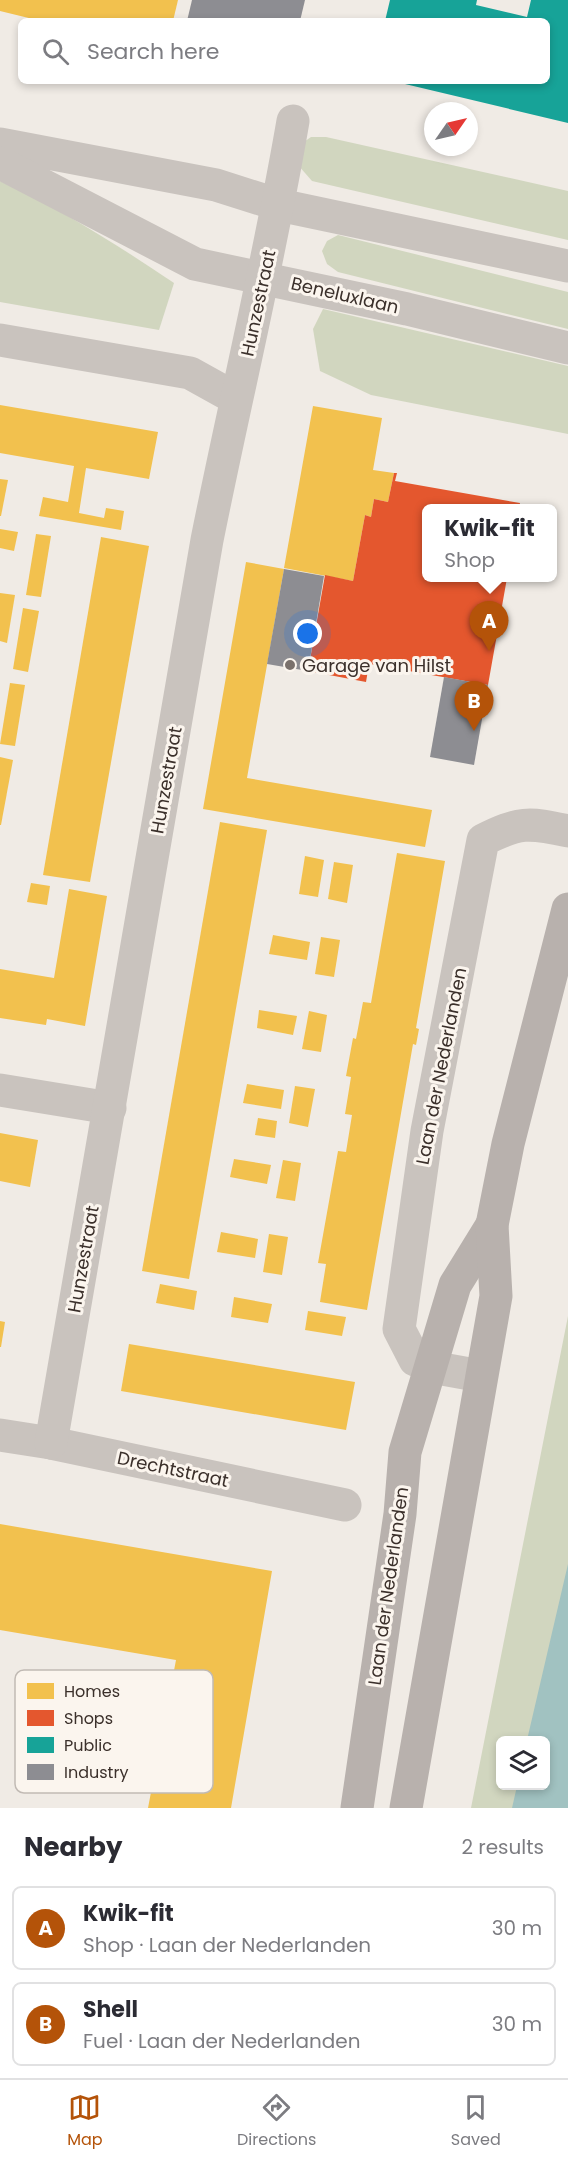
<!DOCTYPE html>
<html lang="en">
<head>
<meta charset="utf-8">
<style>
  body { margin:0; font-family:Poppins,sans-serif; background:#f7f7f7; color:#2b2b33 }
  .controls { position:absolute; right:18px; bottom:18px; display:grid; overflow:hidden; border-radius:9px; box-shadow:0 3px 9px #0003 }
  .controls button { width:54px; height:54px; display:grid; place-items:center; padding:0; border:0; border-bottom:2px solid #e1e1e2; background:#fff; color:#2b2b33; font:30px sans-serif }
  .compass { position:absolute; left:424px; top:102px; width:54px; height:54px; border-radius:50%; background:#fff; box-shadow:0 3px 9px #0003; rotate:56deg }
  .you { position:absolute; left:308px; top:634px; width:21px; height:21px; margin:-15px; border:4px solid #fff; border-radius:50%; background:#1a73e8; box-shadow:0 0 0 9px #1a73e833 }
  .badge { display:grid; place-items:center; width:39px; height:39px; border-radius:50%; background:#b45309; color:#fff; font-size:20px; font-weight:700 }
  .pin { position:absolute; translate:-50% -50px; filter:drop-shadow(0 2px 3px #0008) }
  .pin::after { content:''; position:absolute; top:32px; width:21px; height:18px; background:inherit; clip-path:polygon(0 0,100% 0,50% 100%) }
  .popup { position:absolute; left:422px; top:504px; width:135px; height:78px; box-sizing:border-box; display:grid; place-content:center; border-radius:9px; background:#fff; filter:drop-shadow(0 2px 4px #0005); font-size:20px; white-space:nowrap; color:#7c7c81 }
  .popup b { font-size:22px; color:#2b2b33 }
  .popup::after { content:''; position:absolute; left:50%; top:100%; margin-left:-12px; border:12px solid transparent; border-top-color:#fff }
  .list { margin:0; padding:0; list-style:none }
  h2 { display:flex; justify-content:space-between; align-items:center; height:78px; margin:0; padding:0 24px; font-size:26px }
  h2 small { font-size:20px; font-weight:400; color:#7c7c81 }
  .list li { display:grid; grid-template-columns:39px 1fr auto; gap:18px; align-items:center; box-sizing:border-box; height:84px; margin:0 12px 12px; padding:0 12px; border:2px solid #e1e1e2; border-radius:9px }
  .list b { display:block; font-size:22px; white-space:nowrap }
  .list p { margin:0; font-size:20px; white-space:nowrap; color:#7c7c81 }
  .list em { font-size:20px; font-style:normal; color:#7c7c81 }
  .icon { flex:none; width:33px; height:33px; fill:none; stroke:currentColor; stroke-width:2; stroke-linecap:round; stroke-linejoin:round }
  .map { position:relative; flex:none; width:568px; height:1808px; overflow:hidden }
  .search { position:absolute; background:#fff; box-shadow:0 3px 9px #0003; left:18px; right:18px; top:18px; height:66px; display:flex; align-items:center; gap:15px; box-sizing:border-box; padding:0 21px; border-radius:9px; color:#7c7c81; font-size:22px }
  .sheet { height:270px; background:#fff }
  nav { display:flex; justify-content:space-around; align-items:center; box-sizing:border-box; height:84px; border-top:2px solid #e1e1e2; background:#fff; font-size:16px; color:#7c7c81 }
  nav a { display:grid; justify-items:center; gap:3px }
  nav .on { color:#b45309 }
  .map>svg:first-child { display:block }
</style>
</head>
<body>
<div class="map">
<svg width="568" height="1808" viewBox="0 0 568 1808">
  <rect width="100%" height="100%" fill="#f0ebe5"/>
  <g fill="#d1d6bf" fill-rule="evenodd">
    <polygon points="311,137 326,137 568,191 568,240 312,181 298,165 298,146"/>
    <path d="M0,181c61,28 119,65 174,102l-15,47 -159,-28z"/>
    <polygon points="338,235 568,292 568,329 338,272 327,264 322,251 327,241"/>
    <polygon points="323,309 568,366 568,434 371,395 320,371 313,329"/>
    <path d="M568,1316v492h-97zM500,1740h46v46h-46z"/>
  </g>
  <polygon fill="#a1c2c1" points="568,1564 568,1808 512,1808 517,1786 546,1786 546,1740 527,1740"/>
  <g fill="#f2c14e">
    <polygon points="0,0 178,0 173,21 41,21 0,11"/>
    <polygon points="0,405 158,432 149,479 86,468 79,513 104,518 106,508 124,511 121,530 39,516 43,497 68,502 74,466 0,453"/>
    <polygon points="313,406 382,418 373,470 394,473 388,502 374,499 371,517 365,515 353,581 284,568"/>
    <polygon points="0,479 8,480 1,516 0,516"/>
    <polygon points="0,529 18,532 14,551 0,548"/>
    <polygon points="36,534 51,536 41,597 26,595"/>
    <polygon points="101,537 149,546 90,882 43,875"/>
    <polygon points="246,562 284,569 247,778 432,810 425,847 203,809"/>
    <polygon points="0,593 15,595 7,643 0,641"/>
    <polygon points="23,608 39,611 28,672 13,669"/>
    <polygon points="10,683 25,685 15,746 0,744"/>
    <polygon points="0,757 13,760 1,825 0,825"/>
    <polygon points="220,822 267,830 189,1279 142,1271"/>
    <polygon points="397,853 445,861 416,1028 419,1029 416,1045 413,1044 367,1310 320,1302 326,1264 318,1263 338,1151 346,1152 352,1115 345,1114 351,1077 346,1076 353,1038 356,1039 363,1002 371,1003"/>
    <polygon points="305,856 324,860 318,897 299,894"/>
    <polygon points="334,862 353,865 347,903 328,899"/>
    <polygon points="31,883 50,886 47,905 27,902"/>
    <polygon points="69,889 107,896 85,1026 47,1019 46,1025 0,1018 0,969 54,978"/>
    <polygon points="273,935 310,942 307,960 269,954"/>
    <polygon points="321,937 340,940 334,977 315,974"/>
    <polygon points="259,1010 297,1016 293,1035 257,1028"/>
    <polygon points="309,1011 327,1015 321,1052 302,1049"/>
    <polygon points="247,1084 284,1090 281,1109 243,1103"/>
    <polygon points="295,1086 315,1089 308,1127 289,1123"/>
    <polygon points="258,1118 277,1121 275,1138 255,1135"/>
    <polygon points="0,1133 38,1140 30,1187 0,1181"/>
    <polygon points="234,1159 271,1165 267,1184 230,1177"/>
    <polygon points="283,1160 301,1163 295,1201 276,1198"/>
    <polygon points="221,1232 258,1239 255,1258 217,1252"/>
    <polygon points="269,1234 288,1237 282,1275 263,1272"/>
    <polygon points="160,1284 197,1291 194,1310 156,1303"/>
    <polygon points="234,1297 272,1304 268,1323 231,1317"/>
    <polygon points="308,1311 346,1317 342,1336 305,1330"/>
    <polygon points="0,1321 5,1322 1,1347 0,1347"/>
    <polygon points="129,1344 355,1382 346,1430 121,1391"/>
    <polygon points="0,1524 272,1571 231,1808 148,1808 176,1660 0,1630"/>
  </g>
  <polygon fill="#e4572e" points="394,473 397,473 395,481 520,503 519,508 426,508 426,578 507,578 488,685 369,664 366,682 308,671 325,575 353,581 365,515 371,517 374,499 388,502"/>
  <polygon fill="#17a398" points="390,0 477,0 476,5 527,17 531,0 568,0 568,123 405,84 405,81 547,81 547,21 385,21"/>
  <g fill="#8d8d92">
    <polygon points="192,0 305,0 300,21 187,21"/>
    <polygon points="284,569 324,576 308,671 267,664"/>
    <polygon points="444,677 488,685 474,765 430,757"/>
  </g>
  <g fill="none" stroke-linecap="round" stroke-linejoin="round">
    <g stroke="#c9c3be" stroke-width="33">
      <polyline points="0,144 216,185 279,205 568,266"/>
      <polyline points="0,163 195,264 407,309 568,348"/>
      <polyline points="0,340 190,373 235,398"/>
      <polyline points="0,1090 110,1108"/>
      <path d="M481,1376l-50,-9 -16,-7 -16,-31 28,-198 56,-291c36,-18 45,-18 85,-9"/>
      <polyline points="0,1435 51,1443 345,1505"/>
      <path d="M51,1443l156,-903c28,-140 62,-278 86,-419"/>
    </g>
    <g stroke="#b8b1ad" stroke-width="33">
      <polyline points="357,1808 400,1514 405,1452 455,1285 492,1225"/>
      <polyline points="406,1808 496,1296 492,1225 508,1144 568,909"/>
    </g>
  </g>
  <circle fill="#7a716c" stroke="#fbf5ee" stroke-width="2" cx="290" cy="665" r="6"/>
  <g text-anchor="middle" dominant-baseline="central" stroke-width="6" stroke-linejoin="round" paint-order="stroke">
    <g font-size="18" fill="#3b302b" stroke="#fbf5ee">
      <text transform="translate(345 295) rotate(13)">Beneluxlaan</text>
      <text transform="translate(258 303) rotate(-78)">Hunzestraat</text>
      <text transform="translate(166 780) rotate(-80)">Hunzestraat</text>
      <text transform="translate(441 1066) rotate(-79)">Laan der Nederlanden</text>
      <text transform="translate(83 1259) rotate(-80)">Hunzestraat</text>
      <text transform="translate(173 1469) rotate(12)">Drechtstraat</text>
      <text transform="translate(388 1586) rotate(-82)">Laan der Nederlanden</text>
    </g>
    <g font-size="18" fill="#3b302b" stroke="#fbf5ee" text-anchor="start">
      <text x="302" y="665">Garage van Hilst</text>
    </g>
  </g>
  <rect x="15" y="1670" width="198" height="123" rx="9" fill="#fbf5ee" stroke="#c1bab4" stroke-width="1.5"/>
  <rect x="27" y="1683" width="27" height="16" fill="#f2c14e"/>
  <rect x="27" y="1710" width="27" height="16" fill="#e4572e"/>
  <rect x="27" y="1737" width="27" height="16" fill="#17a398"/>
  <rect x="27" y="1764" width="27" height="16" fill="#8d8d92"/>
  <g font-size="16" fill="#3b302b">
    <text x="64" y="1697">Homes</text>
    <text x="64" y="1724">Shops</text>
    <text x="64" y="1751">Public</text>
    <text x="64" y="1778">Industry</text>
  </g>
</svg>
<div class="controls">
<button><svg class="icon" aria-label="layers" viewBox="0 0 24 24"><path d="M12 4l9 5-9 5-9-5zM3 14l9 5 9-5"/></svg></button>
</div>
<svg class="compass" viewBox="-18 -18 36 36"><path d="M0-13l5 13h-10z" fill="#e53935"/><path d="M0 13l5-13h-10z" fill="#7c7c81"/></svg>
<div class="you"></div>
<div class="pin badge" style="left:489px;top:651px">A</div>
<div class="popup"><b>Kwik-fit</b>Shop</div>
<div class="pin badge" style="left:474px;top:731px">B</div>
<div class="search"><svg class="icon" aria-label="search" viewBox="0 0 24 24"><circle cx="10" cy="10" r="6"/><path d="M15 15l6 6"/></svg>Search here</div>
</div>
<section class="sheet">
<h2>Nearby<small>2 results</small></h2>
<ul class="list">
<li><span class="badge">A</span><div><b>Kwik-fit</b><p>Shop · Laan der Nederlanden</p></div><em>30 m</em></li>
<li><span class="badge">B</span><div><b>Shell</b><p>Fuel · Laan der Nederlanden</p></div><em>30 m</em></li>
</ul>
</section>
<nav>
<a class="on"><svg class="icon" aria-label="map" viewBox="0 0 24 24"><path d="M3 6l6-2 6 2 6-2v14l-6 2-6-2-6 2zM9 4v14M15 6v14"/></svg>Map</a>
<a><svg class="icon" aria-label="directions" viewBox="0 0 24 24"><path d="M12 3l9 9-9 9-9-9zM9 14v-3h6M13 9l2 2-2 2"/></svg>Directions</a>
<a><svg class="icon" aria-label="saved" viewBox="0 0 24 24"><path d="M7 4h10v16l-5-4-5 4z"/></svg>Saved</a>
</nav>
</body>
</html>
